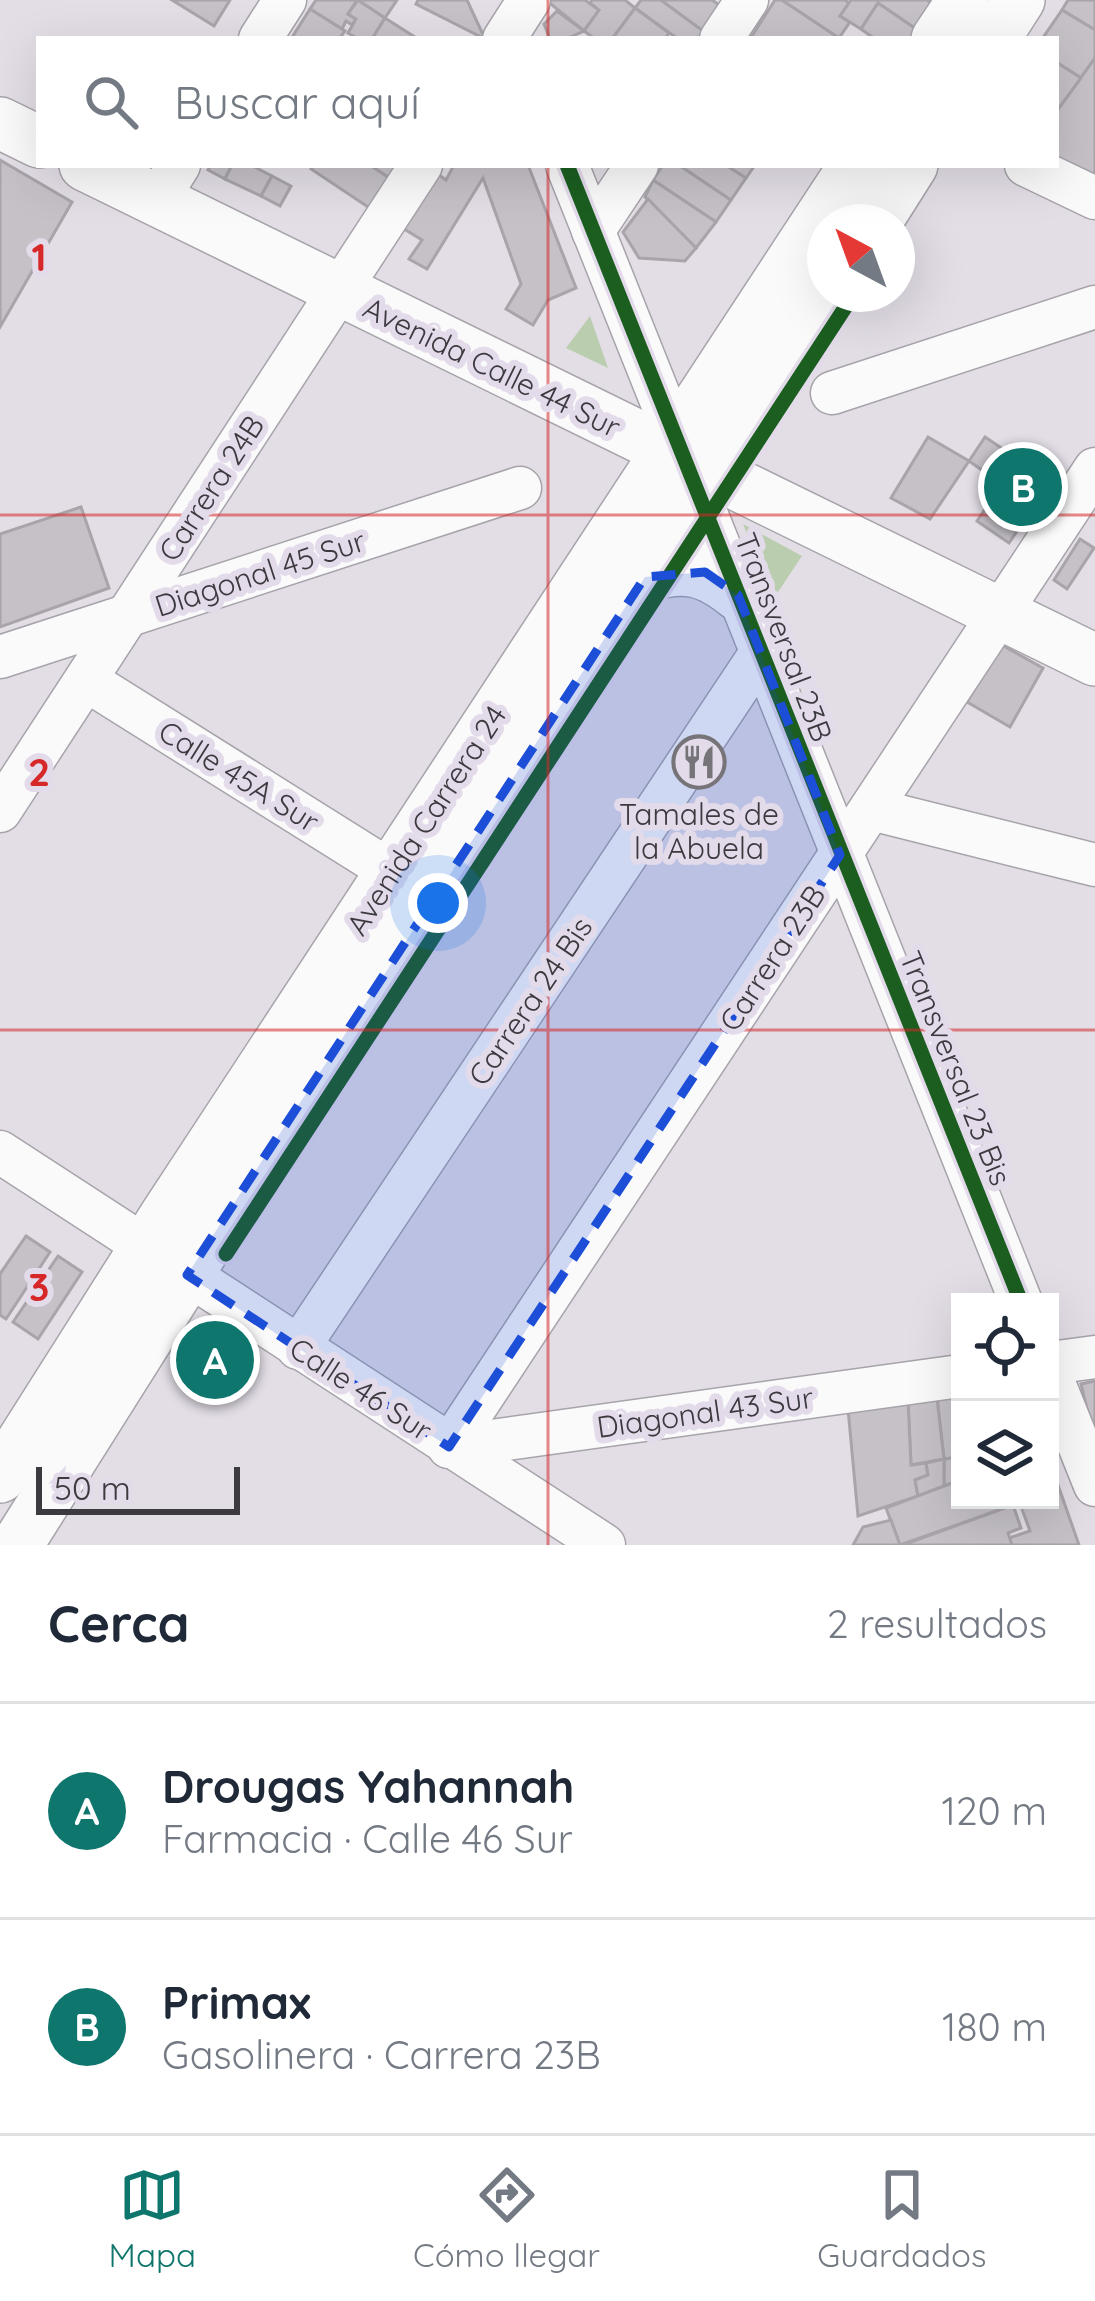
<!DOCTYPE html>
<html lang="es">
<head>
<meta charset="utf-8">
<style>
  body { margin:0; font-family:Quicksand,sans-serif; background:#f6f6f7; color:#1f2937 }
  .controls { position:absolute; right:36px; bottom:36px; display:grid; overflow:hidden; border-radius:0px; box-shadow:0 12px 48px #0002 }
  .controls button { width:108px; height:108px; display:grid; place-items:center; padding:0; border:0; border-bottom:3px solid #e0e1e3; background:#fff; color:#1f2937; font:60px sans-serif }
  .compass { position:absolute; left:807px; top:204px; width:108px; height:108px; border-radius:50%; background:#fff; box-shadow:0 12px 48px #0002; rotate:319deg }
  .scale { position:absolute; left:36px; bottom:30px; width:204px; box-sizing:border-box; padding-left:12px; border:6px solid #3c393f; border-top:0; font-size:33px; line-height:42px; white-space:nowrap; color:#3c393f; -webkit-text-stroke:9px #e3dbea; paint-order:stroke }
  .you { position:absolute; left:438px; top:903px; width:42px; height:42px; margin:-30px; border:9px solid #fff; border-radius:50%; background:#1a73e8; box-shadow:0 0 0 18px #1a73e833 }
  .badge { display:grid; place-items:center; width:78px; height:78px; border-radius:50%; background:#0f766e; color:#fff; font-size:39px; font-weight:700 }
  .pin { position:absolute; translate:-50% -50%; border:6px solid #fff; box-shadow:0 3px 12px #0006 }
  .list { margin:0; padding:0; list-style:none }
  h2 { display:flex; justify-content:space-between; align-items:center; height:156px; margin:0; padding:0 48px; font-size:51px }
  h2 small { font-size:39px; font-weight:400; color:#747a83 }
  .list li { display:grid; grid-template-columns:78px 1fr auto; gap:36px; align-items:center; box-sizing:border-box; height:216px; padding:0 48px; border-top:3px solid #e0e1e3 }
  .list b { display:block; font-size:45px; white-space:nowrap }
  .list p { margin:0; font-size:39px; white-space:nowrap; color:#747a83 }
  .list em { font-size:39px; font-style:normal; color:#747a83 }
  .icon { flex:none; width:66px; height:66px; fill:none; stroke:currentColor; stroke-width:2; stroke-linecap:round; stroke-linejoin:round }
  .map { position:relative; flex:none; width:1095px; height:1545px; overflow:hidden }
  .search { position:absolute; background:#fff; box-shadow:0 12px 48px #0002; left:36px; right:36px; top:36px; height:132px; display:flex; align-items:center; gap:30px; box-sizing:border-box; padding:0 42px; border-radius:0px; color:#747a83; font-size:45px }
  .sheet { height:588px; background:#fff }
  nav { display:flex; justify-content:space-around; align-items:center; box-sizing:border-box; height:168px; border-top:3px solid #e0e1e3; background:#fff; font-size:33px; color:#747a83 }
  nav a { display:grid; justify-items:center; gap:6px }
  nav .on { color:#0f766e }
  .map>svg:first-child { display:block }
</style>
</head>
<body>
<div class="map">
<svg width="1095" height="1545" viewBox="0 0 1095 1545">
  <rect width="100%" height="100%" fill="#e3dee6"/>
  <g fill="#baceaf">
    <polygon points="590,316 608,368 566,348"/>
    <polygon points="743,524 802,556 774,598"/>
  </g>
  <g fill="#c5c1c7" stroke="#a8a4aa" stroke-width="3">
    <polygon points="172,0 230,0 214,26"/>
    <polygon points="316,0 357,0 348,14 356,19 352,25 346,21 342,29 310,9"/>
    <polygon points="358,0 385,18 372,39 358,39 348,33 356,19 348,14"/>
    <polygon points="358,0 397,0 385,18"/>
    <polygon points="418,0 467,0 485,39 416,4"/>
    <polygon points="546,0 585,0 599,10 584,31"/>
    <polygon points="592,0 625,0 635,8 612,39 595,39 584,31 599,10 590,3"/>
    <polygon points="641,0 661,0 710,36 678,39 635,8"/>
    <polygon points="661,0 712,0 728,11 710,36"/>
    <polygon points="775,0 782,0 839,38 750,39"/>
    <polygon points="782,0 845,0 849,3 840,16 850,22 839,38"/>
    <polygon points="851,0 927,0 936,6 919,31 878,3 861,29 840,16"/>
    <polygon points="1068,0 1095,0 1095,30 1062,10"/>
    <polygon points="878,3 919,31 913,39 875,39 861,29"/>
    <polygon points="635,8 669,33 665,39 612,39"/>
    <polygon points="310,9 345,31 339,39 291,39"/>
    <polygon points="1062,10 1095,30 1095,58 1081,78 1056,62 1056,39 1042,39"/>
    <polygon points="557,11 584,31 566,39 550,39 544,24"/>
    <polygon points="385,18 418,39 372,39"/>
    <polygon points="1095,58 1095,171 1093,174 1056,158 1056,112"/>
    <polygon points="1056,62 1081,78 1056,112"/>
    <polygon points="0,160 72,202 0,327"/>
    <polygon points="211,165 232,165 225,179 208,170"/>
    <polygon points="232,165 251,165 272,176 261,196 225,179"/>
    <polygon points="314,165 370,165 397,183 377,213 311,169"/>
    <polygon points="370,165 409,165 397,183"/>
    <polygon points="454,165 528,165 576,288 548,300 533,325 506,309 521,284 483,178 427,269 409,259 422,240 396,224 431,169 446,180"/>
    <polygon points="663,165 679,165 731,200 716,222 653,180"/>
    <polygon points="679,165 726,165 746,178 731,200"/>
    <polygon points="726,165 755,165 746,178"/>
    <polygon points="272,176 291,186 280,206 261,196"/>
    <polygon points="653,180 716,222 696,248 645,197"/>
    <polygon points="648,199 696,248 685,261 639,258 623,232"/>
    <polygon points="928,437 969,461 930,519 891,498"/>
    <polygon points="985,437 1021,461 1028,450 1058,470 1009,543 977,521 1002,484 969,461"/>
    <polygon points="81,507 109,588 0,627 0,534"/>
    <polygon points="1080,539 1094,548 1067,589 1054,580"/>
    <polygon points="1000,644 1043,668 1010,727 967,702"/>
    <polygon points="26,1236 50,1252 6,1319 0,1315 0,1274"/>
    <polygon points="58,1256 82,1272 38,1339 13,1322"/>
    <polygon points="211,1337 238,1354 218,1384 192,1366"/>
    <polygon points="1095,1381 1095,1443 1081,1384"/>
    <polygon points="960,1396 960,1457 944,1459 937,1398"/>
    <polygon points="937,1398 944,1459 911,1465 908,1401"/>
    <polygon points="908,1401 911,1465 926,1463 928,1475 915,1480 918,1496 858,1516 848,1409"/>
    <polygon points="960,1457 960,1480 944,1486 944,1459"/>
    <polygon points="944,1459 944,1486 918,1496 915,1480 928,1475 926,1463"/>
    <polygon points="960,1480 960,1500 1011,1500 1013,1505 900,1545 886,1508"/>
    <polygon points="1058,1485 1079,1545 1012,1545 1009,1538 1030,1531 1019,1501 1050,1500 1050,1489"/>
    <polygon points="1013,1505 1021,1528 1008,1533 1012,1545 903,1545"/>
    <polygon points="891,1520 900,1545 853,1545 863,1527"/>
  </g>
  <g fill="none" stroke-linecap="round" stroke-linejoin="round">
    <g stroke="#a7a3aa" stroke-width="45">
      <g id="minor">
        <polyline points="260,39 285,0"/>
        <polyline points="504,39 529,0"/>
        <polyline points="721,39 747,0"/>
        <polyline points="567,165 1021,1302"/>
        <polyline points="1026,165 1095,198"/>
        <polyline points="157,200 179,165"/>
        <polyline points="593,231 637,165"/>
        <polyline points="832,393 1095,307"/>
        <polyline points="0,657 520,488"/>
        <polyline points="86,680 392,872"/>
        <polyline points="871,809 1095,865"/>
        <polyline points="0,811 421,165"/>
        <polyline points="0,1152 604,1545"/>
        <polyline points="298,1348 761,653"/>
        <polyline points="1050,1363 1095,1357"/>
        <polyline points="1050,1373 1095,1485"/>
        <polyline points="449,1447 1095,469"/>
        <polyline points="449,1447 960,1376"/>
      </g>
    </g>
    <g stroke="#a7a3aa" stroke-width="54">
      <g id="major">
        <polyline points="937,39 963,0"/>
        <polyline points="994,39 1019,0"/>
        <polyline points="0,123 39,142"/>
        <polyline points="85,165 1095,660"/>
        <polyline points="876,222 912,165"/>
        <path d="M645,577c39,-13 61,-8 93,18"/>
        <polyline points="0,1477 166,1215 855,165"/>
        <polyline points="17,1545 208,1242 829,294"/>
      </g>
    </g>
    <use href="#minor" stroke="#fbfafb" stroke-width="42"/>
    <use href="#major" stroke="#fbfafb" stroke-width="51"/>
    <g stroke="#e3dbea" stroke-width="22">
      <g id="cycleway">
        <polyline points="567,165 1021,1302"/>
        <polyline points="226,1254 854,294"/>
      </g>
    </g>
    <use href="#cycleway" stroke="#1b5e20" stroke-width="15"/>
  </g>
  <path fill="#1d4ed8" fill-opacity="0.2" stroke="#1d4ed8" stroke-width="9" stroke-dasharray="24 15" stroke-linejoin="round" d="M705,572l33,23 102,260 -391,592 -262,-172 458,-698z"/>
  <path fill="none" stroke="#d62828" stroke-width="3" stroke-opacity="0.55" d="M548,0v39M548,165v1380M0,515h1095M0,1030h1095"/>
  <defs>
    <g id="restaurant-ring" transform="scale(2.7)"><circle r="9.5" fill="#e3dbea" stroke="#767379" stroke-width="1.5"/><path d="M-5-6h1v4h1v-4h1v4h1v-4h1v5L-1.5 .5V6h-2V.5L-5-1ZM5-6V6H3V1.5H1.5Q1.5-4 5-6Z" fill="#767379"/></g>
  </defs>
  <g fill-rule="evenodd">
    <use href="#restaurant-ring" x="699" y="762"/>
  </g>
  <g text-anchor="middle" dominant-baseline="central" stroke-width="12" stroke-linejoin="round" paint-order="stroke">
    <g font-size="30" fill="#3c393f" stroke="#e3dbea">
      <text transform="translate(492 367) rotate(26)">Avenida Calle 44 Sur</text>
      <text transform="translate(211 488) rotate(-57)">Carrera 24B</text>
      <text transform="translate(260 573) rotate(-18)">Diagonal 45 Sur</text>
      <text transform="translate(784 637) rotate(69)">Transversal 23B</text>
      <text transform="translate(239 776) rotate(32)">Calle 45A Sur</text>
      <text transform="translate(426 820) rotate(-57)">Avenida Carrera 24</text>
      <text transform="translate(772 958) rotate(-57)">Carrera 23B</text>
      <text transform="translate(530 1001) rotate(-56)">Carrera 24 Bis</text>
      <text transform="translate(956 1068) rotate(68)">Transversal 23 Bis</text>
      <text transform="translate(361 1389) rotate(33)">Calle 46 Sur</text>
      <text transform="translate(705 1412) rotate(-8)">Diagonal 43 Sur</text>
    </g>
    <g font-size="30" fill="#3c393f" stroke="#e3dbea">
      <text x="699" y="814">Tamales de<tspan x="699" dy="34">la Abuela</tspan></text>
    </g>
  </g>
  <g font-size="39" text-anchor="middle" font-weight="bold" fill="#d62828" stroke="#e3dbea" stroke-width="12" stroke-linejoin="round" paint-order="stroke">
    <text x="39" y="271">1</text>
    <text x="39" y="786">2</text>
    <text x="39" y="1301">3</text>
  </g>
</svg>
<div class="controls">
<button><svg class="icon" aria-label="locate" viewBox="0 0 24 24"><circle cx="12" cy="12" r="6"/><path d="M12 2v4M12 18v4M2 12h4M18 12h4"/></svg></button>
<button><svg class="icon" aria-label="layers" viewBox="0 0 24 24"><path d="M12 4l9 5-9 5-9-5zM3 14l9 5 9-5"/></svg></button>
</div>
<svg class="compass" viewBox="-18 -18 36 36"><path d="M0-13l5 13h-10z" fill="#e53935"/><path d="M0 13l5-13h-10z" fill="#747a83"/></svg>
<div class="scale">50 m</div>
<div class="you"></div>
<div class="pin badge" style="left:215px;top:1360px">A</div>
<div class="pin badge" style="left:1023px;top:487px">B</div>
<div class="search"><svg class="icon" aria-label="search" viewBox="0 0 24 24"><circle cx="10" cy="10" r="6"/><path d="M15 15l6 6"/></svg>Buscar aquí</div>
</div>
<section class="sheet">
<h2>Cerca<small>2 resultados</small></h2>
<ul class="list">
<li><span class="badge">A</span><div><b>Drougas Yahannah</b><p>Farmacia · Calle 46 Sur</p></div><em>120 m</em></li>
<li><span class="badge">B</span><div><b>Primax</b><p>Gasolinera · Carrera 23B</p></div><em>180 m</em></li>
</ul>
</section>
<nav>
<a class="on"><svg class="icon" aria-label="map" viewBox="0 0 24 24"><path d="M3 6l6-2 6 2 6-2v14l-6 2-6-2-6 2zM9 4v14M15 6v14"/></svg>Mapa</a>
<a><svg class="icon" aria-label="directions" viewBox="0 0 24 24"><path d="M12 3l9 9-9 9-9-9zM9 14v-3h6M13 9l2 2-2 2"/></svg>Cómo llegar</a>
<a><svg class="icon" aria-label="saved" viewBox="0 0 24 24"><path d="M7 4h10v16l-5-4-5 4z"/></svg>Guardados</a>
</nav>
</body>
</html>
